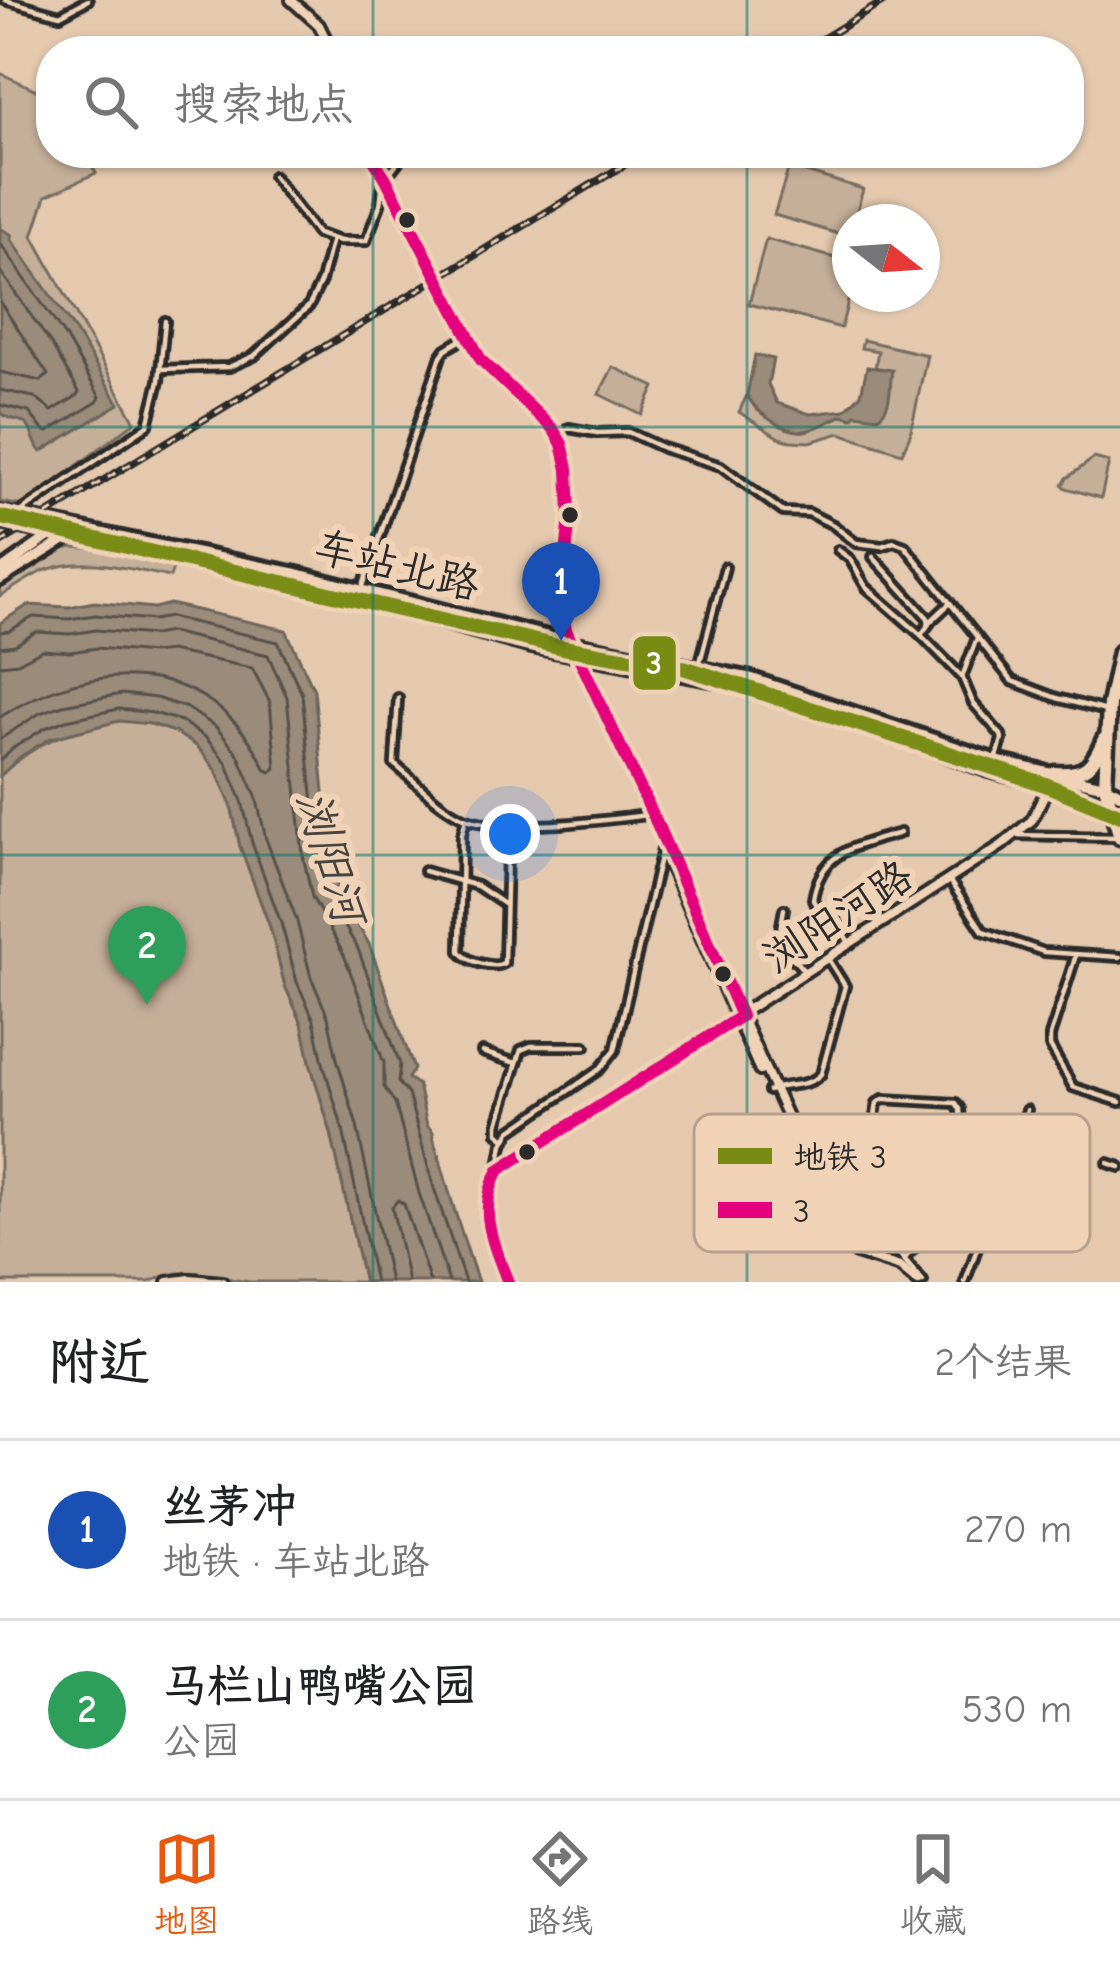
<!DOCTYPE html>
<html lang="zh">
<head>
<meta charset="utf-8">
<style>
  body { margin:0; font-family:"Comic Neue","LXGW WenKai TC",sans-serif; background:#f6f6f6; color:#202124 }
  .compass { position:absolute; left:832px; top:204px; width:108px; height:108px; border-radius:50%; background:#fff; box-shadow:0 3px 9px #0004; rotate:107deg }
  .you { position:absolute; left:510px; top:834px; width:42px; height:42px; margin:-30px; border:9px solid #fff; border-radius:50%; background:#1a73e8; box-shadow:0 0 0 18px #1a73e833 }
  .badge { display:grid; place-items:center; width:78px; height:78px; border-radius:50%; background:#ea580c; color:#fff; font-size:39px; font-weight:700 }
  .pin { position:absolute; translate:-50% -99px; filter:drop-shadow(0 3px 6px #0008) }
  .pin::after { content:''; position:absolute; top:63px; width:42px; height:36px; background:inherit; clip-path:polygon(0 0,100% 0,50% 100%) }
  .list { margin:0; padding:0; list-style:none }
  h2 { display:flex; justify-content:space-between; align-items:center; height:156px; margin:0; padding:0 48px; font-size:51px }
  h2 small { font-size:39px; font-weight:400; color:#757577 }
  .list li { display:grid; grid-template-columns:78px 1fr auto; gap:36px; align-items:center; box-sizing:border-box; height:180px; padding:0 48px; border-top:3px solid #e0e0e0 }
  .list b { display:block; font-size:45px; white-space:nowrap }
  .list p { margin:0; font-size:39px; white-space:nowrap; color:#757577 }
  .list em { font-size:39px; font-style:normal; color:#757577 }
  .icon { flex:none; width:66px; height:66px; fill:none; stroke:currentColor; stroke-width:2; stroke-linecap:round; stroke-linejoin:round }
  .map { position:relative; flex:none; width:1120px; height:1282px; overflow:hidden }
  .search { position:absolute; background:#fff; box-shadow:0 3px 9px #0004; left:36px; right:36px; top:36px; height:132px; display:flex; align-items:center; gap:30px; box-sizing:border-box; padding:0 42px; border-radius:48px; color:#757577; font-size:45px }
  .sheet { height:516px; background:#fff }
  nav { display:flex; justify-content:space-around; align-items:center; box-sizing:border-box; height:168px; border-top:3px solid #e0e0e0; background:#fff; font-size:33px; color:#757577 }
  nav a { display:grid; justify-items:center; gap:6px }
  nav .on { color:#ea580c }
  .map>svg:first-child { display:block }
</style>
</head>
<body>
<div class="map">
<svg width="1120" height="1282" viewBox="0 0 1120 1282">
  <rect width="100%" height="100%" fill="#e4c9af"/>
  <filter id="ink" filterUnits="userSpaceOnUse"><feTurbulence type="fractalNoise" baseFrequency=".00833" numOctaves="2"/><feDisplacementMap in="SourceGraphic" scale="24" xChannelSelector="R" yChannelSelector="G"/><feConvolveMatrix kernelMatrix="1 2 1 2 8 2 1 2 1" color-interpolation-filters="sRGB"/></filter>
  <g filter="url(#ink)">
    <g fill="#c5af99" stroke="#786d62" stroke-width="3">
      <polygon points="0,73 51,97 51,153 85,153 96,173 46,196 33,236 135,422 23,506 0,502"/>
      <polygon points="789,167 863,189 854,222 850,222 849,237 774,215"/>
      <polygon points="766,239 850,262 850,294 841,328 749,304"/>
      <polygon points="863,340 927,355 910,435 902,453 840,433 810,442 791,441 779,438 739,412 747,395 757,410 785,427 799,431 809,430 843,415 855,414 890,380 892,371 875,367 878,351 861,348"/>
      <polygon points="613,367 655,387 642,415 599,394"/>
      <polygon points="1094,458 1109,462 1101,498 1066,488 1063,485 1067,478"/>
      <path d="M73,547l22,2 79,17 -4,11c-41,-8 -86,-22 -127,-6 -15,7 -29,17 -43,25v-10l64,-37z"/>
      <path d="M119,720l32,4 24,8 23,15 18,23 15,35 9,41 30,81 15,59 17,37 9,43 20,67 33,149c-37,0 -76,0 -114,0 -41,-4 -57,-20 -101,0h-149v-506c40,-38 66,-44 119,-56z"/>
    </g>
    <g fill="#9a8b7a" stroke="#6e655a" stroke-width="3">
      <path d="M0,228l12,7 -1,4 63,90 45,75 -78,48c-8,-8 -8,-25 -18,-30 -9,-5 -12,0 -23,-10z"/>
      <path d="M755,355l18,4 -5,25 9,19 33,11 35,-4 16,-16 6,-27 25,3c-3,16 1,37 -14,47l-22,-3 -4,4 -9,-3c-13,5 -25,14 -38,16 -21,2 -49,-18 -58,-36z"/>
      <path d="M94,602l60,6 16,-4 116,26 28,60 16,163 8,38 31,53 45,125 -6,9 10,7 9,40 6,7c0,11 4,17 7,28 11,41 24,81 38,122h-114l-33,-149 -20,-67 -9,-43 -17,-37 -15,-59 -30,-81 -9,-41 -15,-35 -18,-23 -23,-15 -24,-8 -32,-3 -70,18 -29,18 -20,19v-153l28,-18 41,2z"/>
    </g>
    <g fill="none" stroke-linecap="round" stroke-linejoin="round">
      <g stroke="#57514b" stroke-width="3">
        <polyline points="0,243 64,335 100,397 97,402 48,432 43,430 29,412 0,405"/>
        <polyline points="0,271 51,344 79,392 77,396 52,411 34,397 0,390"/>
        <polyline points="0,302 48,375 41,381 0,372"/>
        <polyline points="0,632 9,631 33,617 69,619 95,615 153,620 170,617 278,642 302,694 318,854 326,894 358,949 400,1064 398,1082 408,1094 434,1188 465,1282"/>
        <polyline points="0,647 15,645 36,632 70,634 96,630 153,635 170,632 268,655 287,697 303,855 312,897 344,955 384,1063 384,1087 395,1103 419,1193 449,1282"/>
        <path d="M0,665l18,-2 24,-13 28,2 27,-4 55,5 18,-2 82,17 18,34 6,66 -5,4 -5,-2c-52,-113 -171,-114 -266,-53"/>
        <polyline points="0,739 40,713 63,705 122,694 156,698 187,708 216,727 238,754 256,796 266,839 296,918 311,977 328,1017 337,1059 357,1126 390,1282"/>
        <polyline points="0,760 13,748 45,728 66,720 119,709 153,713 181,721 206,738 226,762 242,801 252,843 281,923 297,982 314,1020 323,1063 343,1130 375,1282"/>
        <polyline points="408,1282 392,1207 398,1200 404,1204 430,1282"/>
      </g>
      <g stroke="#2b2b2b" stroke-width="14">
        <g id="minor">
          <polyline points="5,0 60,15 88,0"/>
          <polyline points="273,176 317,234 340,241 366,241 380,205 383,181 405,153"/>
          <polyline points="160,369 229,367 254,356 309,306 321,281 332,239"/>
          <polyline points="556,433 569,428 597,433 628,432 663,448 721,466 783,512 809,513 833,525 856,543 882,546 894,542 905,546 1012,681 1057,698 1106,711"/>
          <polyline points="19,513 148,425 159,381 165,321"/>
          <polyline points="838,550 850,559 866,587 921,635"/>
          <polyline points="873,557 928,618 929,624 921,635 962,677 973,703 1001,735 1002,739 996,761"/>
          <polyline points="362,589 441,356 446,349 465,338"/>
          <polyline points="930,622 950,603"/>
          <polyline points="699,666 725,567"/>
          <polyline points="962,677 977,638"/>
          <path d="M398,698l-4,66c21,17 42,40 66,52 36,19 145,4 187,-1"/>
          <path d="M466,819l-4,15 -2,117c6,11 34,18 44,12l3,-110"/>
          <polyline points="1014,835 1116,837"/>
          <polyline points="424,871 477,886 505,905"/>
          <polyline points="949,880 983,931 1044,952 1120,957"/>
          <polyline points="784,909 778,941 806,973"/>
          <path d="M850,944l-17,-28 -18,-12 -2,-5c8,-50 45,-53 87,-66"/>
          <polyline points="1076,955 1050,1036 1050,1046 1073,1087 1120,1102"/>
          <polyline points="482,1052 516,1063"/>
          <path d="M769,1091c18,-9 38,-2 52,-17l24,-88 -17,-27"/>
          <polyline points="505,1139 498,1133 498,1124 521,1050 531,1046 585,1046"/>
          <polyline points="1108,1163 1120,1167"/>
          <polyline points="499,1166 503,1144 510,1131 600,1069 615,1050 662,849"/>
          <path d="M882,1236l4,-14 -15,-18v-5c5,-32 0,-63 6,-96l6,-4 73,4 4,6 2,32 5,5 15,4 4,13 -3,8 -15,9 -9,17 -12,9 -22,31 -20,21"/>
          <polyline points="841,1244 877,1235 885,1237 923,1282"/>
          <polyline points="965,1282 1027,1110"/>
        </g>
      </g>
      <g stroke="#2b2b2b" stroke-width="16">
        <g id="tertiary">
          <polyline points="291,0 319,25 332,51"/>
          <polyline points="369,153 385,177 481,360 553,429 562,444 568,469 570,515 568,556 561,605 566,630 658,826 741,1016 845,1243 856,1253 900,1267 918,1282"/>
          <polyline points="667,859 760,1071"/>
          <polyline points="168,1282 190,1279 222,1282"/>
          <path d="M508,1282c-13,-36 -36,-77 -9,-112l503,-325 30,-25 17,-35"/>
        </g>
      </g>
      <g stroke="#2b2b2b" stroke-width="18">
        <g id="secondary">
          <polyline points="0,571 55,532"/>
          <polyline points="0,580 72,535"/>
        </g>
      </g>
      <g stroke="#2b2b2b" stroke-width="20">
        <g id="primary">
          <polyline points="0,513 297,574 571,643 752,679 996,761 1105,786 1120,794"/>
          <polyline points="0,522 295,581 532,646 747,686 790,698 989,770 1085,795 1120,807"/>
        </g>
      </g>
      <g stroke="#2b2b2b" stroke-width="21">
        <g id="trunk">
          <polyline points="1120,652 1109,704 1105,786 1120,837"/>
          <path d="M1055,773c31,2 37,-6 49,-34"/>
        </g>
      </g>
      <use href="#minor" stroke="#f0d3b7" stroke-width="4.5"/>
      <use href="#tertiary" stroke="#f0d3b7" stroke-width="8"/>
      <use href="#secondary" stroke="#f0d3b7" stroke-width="9"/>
      <use href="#primary" stroke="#f0d3b7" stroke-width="10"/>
      <use href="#trunk" stroke="#f0d3b7" stroke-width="12"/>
      <g stroke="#2b2b2b" stroke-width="8">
        <g id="rail">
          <polyline points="803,51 886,0"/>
          <polyline points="0,543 644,153"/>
        </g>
      </g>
      <use href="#rail" stroke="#f0d3b7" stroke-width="3" stroke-dasharray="9" stroke-linecap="butt"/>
      <g stroke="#f0d3b7" stroke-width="21">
        <path id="bus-1" d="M369,153l16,24 96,183 72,69 9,15 6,25 2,46 -9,90 5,25 92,196 83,190 -242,154c-23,38 -6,74 9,112"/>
      </g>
      <use href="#bus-1" stroke="#e5007d" stroke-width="12"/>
      <g stroke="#f0d3b7" stroke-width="24">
        <polyline id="metro-1" points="0,517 560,647 685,668 1044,784 1120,815"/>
      </g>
      <use href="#metro-1" stroke="#788c13" stroke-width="15"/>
    </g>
  </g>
  <path fill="none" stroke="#0f766e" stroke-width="3" stroke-opacity="0.55" d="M373,0v51M747,0v51M373,153v1129M747,153v1129M0,427h1120M0,855h1120"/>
  <g fill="#2b2b2b" stroke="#f0d3b7" stroke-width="4.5">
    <circle cx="407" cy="220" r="10"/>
    <circle cx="570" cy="515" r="10"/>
    <circle cx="723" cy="974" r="10"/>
    <circle cx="527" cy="1152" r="10"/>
  </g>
  <g text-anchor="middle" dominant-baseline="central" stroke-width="12" stroke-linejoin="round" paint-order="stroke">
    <g font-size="42" fill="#2b2b2b" stroke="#f0d3b7">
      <text transform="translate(397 566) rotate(14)">车站北路</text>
      <text transform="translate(838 917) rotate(-33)">浏阳河路</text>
    </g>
    <g font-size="45" font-style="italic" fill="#47433f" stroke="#f0d3b7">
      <text transform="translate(331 857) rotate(73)">浏阳河</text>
    </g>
  </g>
  <rect x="694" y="1114" width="396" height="138" rx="18" fill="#f0d3b7" stroke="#b5a18d" stroke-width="3"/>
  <rect x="718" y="1148" width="54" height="16" fill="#788c13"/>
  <rect x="718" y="1202" width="54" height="16" fill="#e5007d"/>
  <g font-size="33" fill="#2b2b2b">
    <text x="793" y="1168">地铁 3</text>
    <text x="793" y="1222">3</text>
  </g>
  <rect stroke="#f0d3b7" stroke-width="4.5" x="631" y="634" width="47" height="58" rx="12" fill="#788c13"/>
  <g font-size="33" text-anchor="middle" font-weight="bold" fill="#fff">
    <text x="654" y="674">3</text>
  </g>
</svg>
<svg class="compass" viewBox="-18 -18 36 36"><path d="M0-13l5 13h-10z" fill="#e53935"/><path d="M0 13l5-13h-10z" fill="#757577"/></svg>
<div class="you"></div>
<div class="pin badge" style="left:561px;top:641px;background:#1a4fb4">1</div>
<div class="pin badge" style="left:147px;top:1005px;background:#2e9e5b">2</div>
<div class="search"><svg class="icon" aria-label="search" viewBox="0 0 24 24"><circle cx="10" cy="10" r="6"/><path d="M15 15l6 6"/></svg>搜索地点</div>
</div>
<section class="sheet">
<h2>附近<small>2个结果</small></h2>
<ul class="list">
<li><span class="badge" style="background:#1a4fb4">1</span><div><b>丝茅冲</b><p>地铁 · 车站北路</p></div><em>270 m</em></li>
<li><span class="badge" style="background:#2e9e5b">2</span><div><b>马栏山鸭嘴公园</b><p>公园</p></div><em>530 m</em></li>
</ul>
</section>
<nav>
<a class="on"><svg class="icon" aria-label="map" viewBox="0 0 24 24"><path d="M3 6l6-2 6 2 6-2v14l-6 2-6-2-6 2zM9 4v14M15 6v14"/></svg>地图</a>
<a><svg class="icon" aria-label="directions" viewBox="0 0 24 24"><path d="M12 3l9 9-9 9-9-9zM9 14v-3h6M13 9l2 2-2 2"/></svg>路线</a>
<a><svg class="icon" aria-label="saved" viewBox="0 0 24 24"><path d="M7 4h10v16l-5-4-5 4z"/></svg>收藏</a>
</nav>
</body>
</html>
